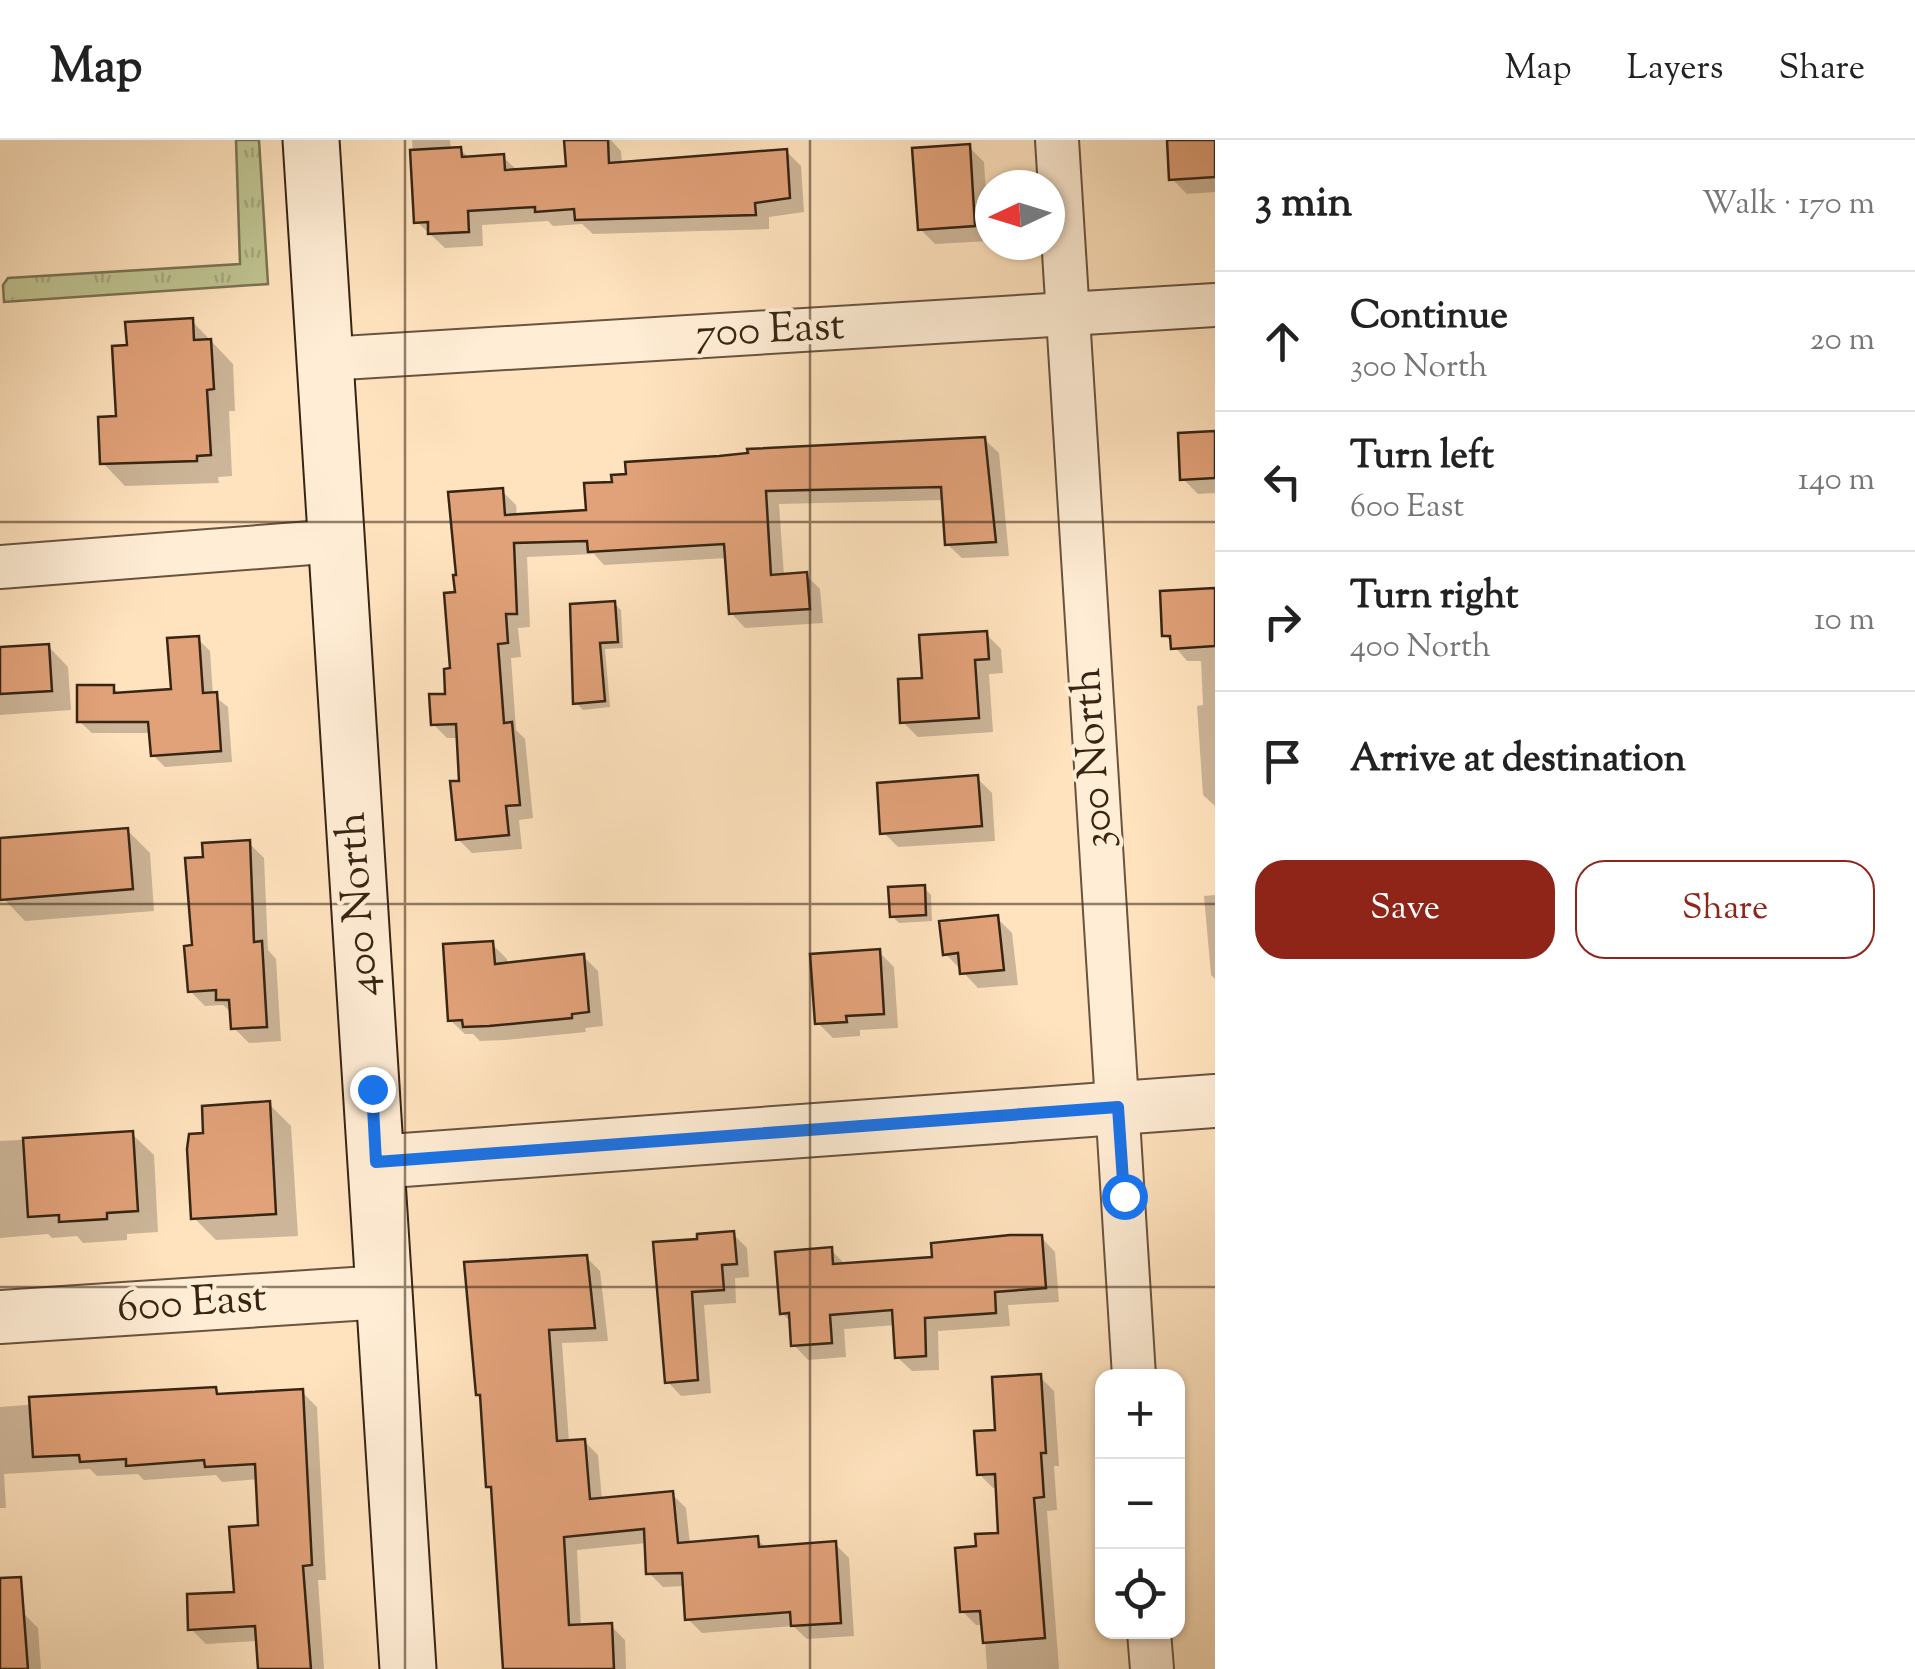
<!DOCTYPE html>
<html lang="en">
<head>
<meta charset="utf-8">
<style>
  body { margin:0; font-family:"Sorts Mill Goudy",serif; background:#f6f6f6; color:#222 }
  .controls { position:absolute; right:30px; bottom:30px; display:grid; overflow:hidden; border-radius:20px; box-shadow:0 2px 8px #0004 }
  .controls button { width:90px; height:90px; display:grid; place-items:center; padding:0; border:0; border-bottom:2px solid #e0e0e0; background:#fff; color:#222; font:50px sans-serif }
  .compass { position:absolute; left:975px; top:30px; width:90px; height:90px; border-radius:50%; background:#fff; box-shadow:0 2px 8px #0004; rotate:266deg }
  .stop { position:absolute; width:30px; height:30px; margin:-22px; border:8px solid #1a73e8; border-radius:50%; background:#fff }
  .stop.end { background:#1a73e8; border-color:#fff; box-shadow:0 2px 10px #0008 }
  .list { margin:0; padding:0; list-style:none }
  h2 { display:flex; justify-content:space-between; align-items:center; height:130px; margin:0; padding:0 40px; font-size:42px }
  h2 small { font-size:32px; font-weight:400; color:#767676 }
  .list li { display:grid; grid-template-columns:65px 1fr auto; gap:30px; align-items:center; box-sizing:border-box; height:140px; padding:0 40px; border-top:2px solid #e0e0e0 }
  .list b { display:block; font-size:38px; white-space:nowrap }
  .list p { margin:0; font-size:32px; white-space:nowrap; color:#767676 }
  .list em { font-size:32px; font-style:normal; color:#767676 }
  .actions { display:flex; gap:20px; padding:30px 40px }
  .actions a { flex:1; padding:22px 0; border:2px solid #8f2418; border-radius:30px; text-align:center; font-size:35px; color:#8f2418 }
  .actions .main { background:#8f2418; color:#fff }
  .icon { flex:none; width:55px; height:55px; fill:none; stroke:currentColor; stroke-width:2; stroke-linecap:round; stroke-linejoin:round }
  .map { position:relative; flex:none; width:1215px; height:1529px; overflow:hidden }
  header { display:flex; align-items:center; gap:60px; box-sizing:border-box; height:140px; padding:0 50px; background:#fff; border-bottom:2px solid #e0e0e0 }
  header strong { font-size:48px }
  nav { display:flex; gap:55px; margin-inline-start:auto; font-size:35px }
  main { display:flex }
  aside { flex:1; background:#fff }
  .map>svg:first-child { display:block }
</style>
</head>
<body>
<header>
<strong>Map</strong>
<nav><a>Map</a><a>Layers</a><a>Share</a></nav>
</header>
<main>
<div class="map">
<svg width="1215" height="1529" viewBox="0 0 1215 1529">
  <defs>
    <pattern id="grass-tufts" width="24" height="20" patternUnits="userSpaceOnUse" patternTransform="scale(2.5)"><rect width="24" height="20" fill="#bfc492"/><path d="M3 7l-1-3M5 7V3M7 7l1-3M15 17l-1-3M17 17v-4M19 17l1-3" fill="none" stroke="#a5a87d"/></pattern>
  </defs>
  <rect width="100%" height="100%" fill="#ffe3be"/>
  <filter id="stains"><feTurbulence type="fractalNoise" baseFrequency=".002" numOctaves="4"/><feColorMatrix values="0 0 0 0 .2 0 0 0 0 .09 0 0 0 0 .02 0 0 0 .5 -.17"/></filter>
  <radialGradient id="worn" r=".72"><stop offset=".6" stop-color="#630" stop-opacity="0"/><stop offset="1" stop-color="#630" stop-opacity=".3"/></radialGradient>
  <polygon fill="url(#grass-tufts)" stroke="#7b7453" stroke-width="2.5" points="236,0 259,0 268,144 4,162 3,145 8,138 240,124"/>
  <g fill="#0003">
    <polygon points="412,0 450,0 451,10 460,9 470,19 503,17 518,31 569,28 567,0 611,0 621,11 622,25 786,11 801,26 804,72 769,77 769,89 593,94 582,84 553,86 548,81 482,85 483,106 445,108 417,82"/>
    <polygon points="1169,0 1215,0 1215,52 1187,54 1172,39"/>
    <polygon points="969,7 984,22 989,101 935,104 920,89"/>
    <polygon points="192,181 233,224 235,271 229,271 232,336 218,337 219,343 125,346 103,323 118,278 129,207"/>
    <polygon points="1215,292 1215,353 1198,354 1183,339"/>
    <polygon points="984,299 999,313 1009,416 962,418 947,404 944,360 779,364 784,436 806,435 820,449 823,483 745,488 731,473 727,418 604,425 594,414 527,417 530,487 518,488 521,517 511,518 516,590 525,599 533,678 519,680 522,709 472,713 458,699 462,643 460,598 447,598 433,584 448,556 453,531 458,455 502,351 516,365 517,376 588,373"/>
    <polygon points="1215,447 1215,666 1203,655 1197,566 1203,565 1201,521 1187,521 1165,495 1163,453"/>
    <polygon points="614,463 621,470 623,508 605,509 610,567 583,570 576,563"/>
    <polygon points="986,494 1001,509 1003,533 989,534 993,592 918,597 903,582 924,540"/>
    <polygon points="198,499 210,511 213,555 228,567 232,622 165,627 153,615 151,593 92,593 79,581 113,547 120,555 173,551"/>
    <polygon points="48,506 68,527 71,570 0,575 0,509"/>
    <polygon points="977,638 992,653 995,701 898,707 883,692"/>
    <polygon points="127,690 150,713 154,771 25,781 3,758 0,700"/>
    <polygon points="249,703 264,718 268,810 276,819 281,901 249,903 234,888 233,874 223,865 205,866 190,851 206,719"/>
    <polygon points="924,748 931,755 932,781 899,783 892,776"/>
    <polygon points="1215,755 1215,839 1211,835 1204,756"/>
    <polygon points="997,778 1012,793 1018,845 978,848 945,813"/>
    <polygon points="492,804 507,819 508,825 583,816 598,831 603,886 585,888 586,892 505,900 480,901 473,894 465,894 450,880"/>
    <polygon points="879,812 894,827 898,888 860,890 860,896 833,898 818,883"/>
    <polygon points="269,964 291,986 298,1096 216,1100 194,1078 206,995"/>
    <polygon points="132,994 154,1015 158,1092 127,1094 127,1100 83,1103 77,1096 52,1098 48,1094 0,1098 0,1001"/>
    <polygon points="733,1094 747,1108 749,1137 735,1138 736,1163 704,1165 711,1253 681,1256 668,1242 700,1101"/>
    <polygon points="1041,1097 1055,1112 1059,1162 1008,1165 1010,1186 938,1191 939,1230 912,1231 897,1217 896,1185 844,1189 846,1217 808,1220 794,1205 792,1183 782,1173 831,1110 847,1126 935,1120"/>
    <polygon points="586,1117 600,1131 608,1201 562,1203 569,1302 584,1301 598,1315 602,1360 672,1354 686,1368 690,1404 757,1399 767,1409 835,1404 849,1418 854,1496 807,1499 793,1486 702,1493 688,1479 686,1446 663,1447 649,1433 647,1403 577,1410 581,1487 611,1486 625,1500 626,1529 505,1529 494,1351 489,1346 483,1258"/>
    <polygon points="1040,1237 1054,1251 1059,1326 1054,1326 1057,1370 1047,1371 1059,1529 987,1529 984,1485 976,1485 962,1471 978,1409 1000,1395 998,1348 993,1348 979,1334 997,1292"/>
    <polygon points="215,1250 221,1256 302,1252 317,1267 326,1440 318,1440 324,1529 260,1529 258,1501 206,1504 191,1489 237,1454 260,1387 258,1339 222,1342 216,1335 144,1340 138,1334 97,1336 90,1329 4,1334 6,1368 0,1368 0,1267"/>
    <polygon points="23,1473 38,1488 41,1529 0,1529 0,1475"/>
  </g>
  <g fill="#e1a179" stroke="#372514" stroke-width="2.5">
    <polygon points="564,0 608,0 609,23 787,9 790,58 755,63 756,75 575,80 574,69 535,72 535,67 468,71 469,92 428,94 428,82 414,83 410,10 461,7 462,17 504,14 505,30 566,26"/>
    <polygon points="1167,0 1215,0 1215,37 1169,40"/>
    <polygon points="970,4 975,86 918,90 912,8"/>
    <polygon points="193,178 194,200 211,199 214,249 207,250 211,315 197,316 197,321 100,324 98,277 116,276 112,206 127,205 125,182"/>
    <polygon points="1215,291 1215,338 1180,340 1178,293"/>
    <polygon points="985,297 996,402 945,405 941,347 766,351 771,435 807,432 810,469 729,474 724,404 588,412 587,401 514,403 517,474 506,474 508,503 498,504 504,583 512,582 520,665 506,666 509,695 456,700 450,641 459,641 456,584 431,585 429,554 445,554 444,529 450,528 444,453 455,452 453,435 456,435 448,352 503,348 505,375 586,370 584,343 612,342 611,335 626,334 625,322 719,316 748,313 747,309"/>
    <polygon points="1215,448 1215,506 1171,509 1170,496 1162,496 1160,451"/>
    <polygon points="615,461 618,502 600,503 605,561 573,564 570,464"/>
    <polygon points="987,491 989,519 975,520 979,578 900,583 898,539 922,538 919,495"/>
    <polygon points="199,496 203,553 217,552 221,611 151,616 148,582 77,582 77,545 114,545 114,553 171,549 167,498"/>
    <polygon points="49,504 52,551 0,554 0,507"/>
    <polygon points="978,635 982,686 880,694 877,643"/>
    <polygon points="128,688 133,749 0,760 0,698"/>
    <polygon points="250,700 254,802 262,801 267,887 231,889 229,860 216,860 216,850 188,852 184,806 192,805 185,718 203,717 202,703"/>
    <polygon points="925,745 926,775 890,777 888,747"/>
    <polygon points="998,775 1004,830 960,834 958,813 943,815 939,781"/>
    <polygon points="493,801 495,824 584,814 589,872 572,874 572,878 489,886 463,887 462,880 448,881 443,804"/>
    <polygon points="880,809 884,874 846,876 847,882 815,884 810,814"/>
    <polygon points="270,961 276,1074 191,1079 187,1009 189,994 203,993 202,966"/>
    <polygon points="133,991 138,1071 107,1073 107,1079 59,1082 59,1075 28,1077 23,998"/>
    <polygon points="734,1091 737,1124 722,1125 724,1150 692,1152 698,1240 665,1243 653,1102 697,1099 697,1094"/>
    <polygon points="1010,1095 1042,1095 1046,1148 995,1152 996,1173 925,1178 926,1216 895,1218 892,1170 830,1175 832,1203 791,1206 789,1173 780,1174 775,1112 832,1107 833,1124 932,1117 931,1103"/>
    <polygon points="587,1115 595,1188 549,1190 557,1301 585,1299 590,1359 673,1351 678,1403 758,1396 759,1407 836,1401 841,1483 791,1486 790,1472 685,1480 682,1433 646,1434 644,1389 564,1397 569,1485 612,1483 614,1529 503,1529 491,1347 486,1347 480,1255 476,1255 464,1122"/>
    <polygon points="1041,1234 1046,1313 1041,1313 1044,1357 1034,1358 1045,1498 983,1503 980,1471 960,1472 955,1408 976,1406 975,1394 998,1393 995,1334 977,1335 974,1291 995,1290 992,1237"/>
    <polygon points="216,1247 217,1254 303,1249 312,1425 303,1426 311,1529 258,1529 255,1486 188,1490 187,1454 234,1452 229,1387 258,1385 255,1324 205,1327 204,1320 126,1326 126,1319 80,1322 79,1315 33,1317 29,1257"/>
    <polygon points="21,1437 28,1529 0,1529 0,1438"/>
  </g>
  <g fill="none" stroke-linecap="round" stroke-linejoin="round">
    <g stroke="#69543e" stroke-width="46">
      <g id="minor">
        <polyline points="1057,0 1134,1236"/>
        <polyline points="326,219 1215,165"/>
        <polyline points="0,427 337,401"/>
        <polyline points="1149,1492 1152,1529"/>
      </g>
    </g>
    <g stroke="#69543e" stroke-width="56">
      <g id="tertiary">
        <polyline points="376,1022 1215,961"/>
        <polyline points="0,1177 384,1152"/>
      </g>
    </g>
    <g stroke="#372514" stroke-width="59">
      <polyline id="secondary" points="311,0 408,1529"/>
    </g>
    <use href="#minor" stroke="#ffedd5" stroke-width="42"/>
    <use href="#tertiary" stroke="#ffedd5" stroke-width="52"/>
    <use href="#secondary" stroke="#ffedd5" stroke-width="55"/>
  </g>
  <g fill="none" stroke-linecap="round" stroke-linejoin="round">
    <polyline stroke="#1a73e8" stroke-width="12" points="372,949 376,1022 1118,967 1124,1056"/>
  </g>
  <path fill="none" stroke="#372514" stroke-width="2.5" stroke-opacity="0.55" d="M405,0v1529M810,0v1529M0,382h1215M0,764h1215M0,1147h1215"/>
  <g text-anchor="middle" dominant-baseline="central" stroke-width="8" stroke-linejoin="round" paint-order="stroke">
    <g font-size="42" fill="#372514" stroke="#ffedd5">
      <text transform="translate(770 192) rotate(-3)">700 East</text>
      <text transform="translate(1095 618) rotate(-94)">300 North</text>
      <text transform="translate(360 764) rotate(-94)">400 North</text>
      <text transform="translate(192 1165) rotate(-4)">600 East</text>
    </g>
  </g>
  <rect width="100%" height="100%" filter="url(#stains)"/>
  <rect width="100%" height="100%" fill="url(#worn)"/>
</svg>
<div class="controls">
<button>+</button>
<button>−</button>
<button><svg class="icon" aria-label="locate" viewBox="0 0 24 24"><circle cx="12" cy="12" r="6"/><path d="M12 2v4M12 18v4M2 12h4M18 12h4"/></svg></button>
</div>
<svg class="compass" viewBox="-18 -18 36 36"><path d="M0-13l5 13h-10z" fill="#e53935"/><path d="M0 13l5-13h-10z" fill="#767676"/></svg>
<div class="stop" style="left:1124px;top:1056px"></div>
<div class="stop end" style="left:372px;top:949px"></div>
</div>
<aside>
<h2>3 min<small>Walk · 170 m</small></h2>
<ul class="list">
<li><svg class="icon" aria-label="ahead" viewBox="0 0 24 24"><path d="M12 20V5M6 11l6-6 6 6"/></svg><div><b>Continue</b><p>300 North</p></div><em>20 m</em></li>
<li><svg class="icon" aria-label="left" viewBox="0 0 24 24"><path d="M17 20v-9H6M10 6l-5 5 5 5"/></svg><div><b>Turn left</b><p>600 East</p></div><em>140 m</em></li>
<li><svg class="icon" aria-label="right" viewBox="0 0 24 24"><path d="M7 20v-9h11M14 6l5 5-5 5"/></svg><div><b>Turn right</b><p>400 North</p></div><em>10 m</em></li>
<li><svg class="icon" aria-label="arrive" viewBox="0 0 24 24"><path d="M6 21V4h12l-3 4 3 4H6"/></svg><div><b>Arrive at destination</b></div></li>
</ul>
<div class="actions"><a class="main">Save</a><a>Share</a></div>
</aside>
</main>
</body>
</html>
